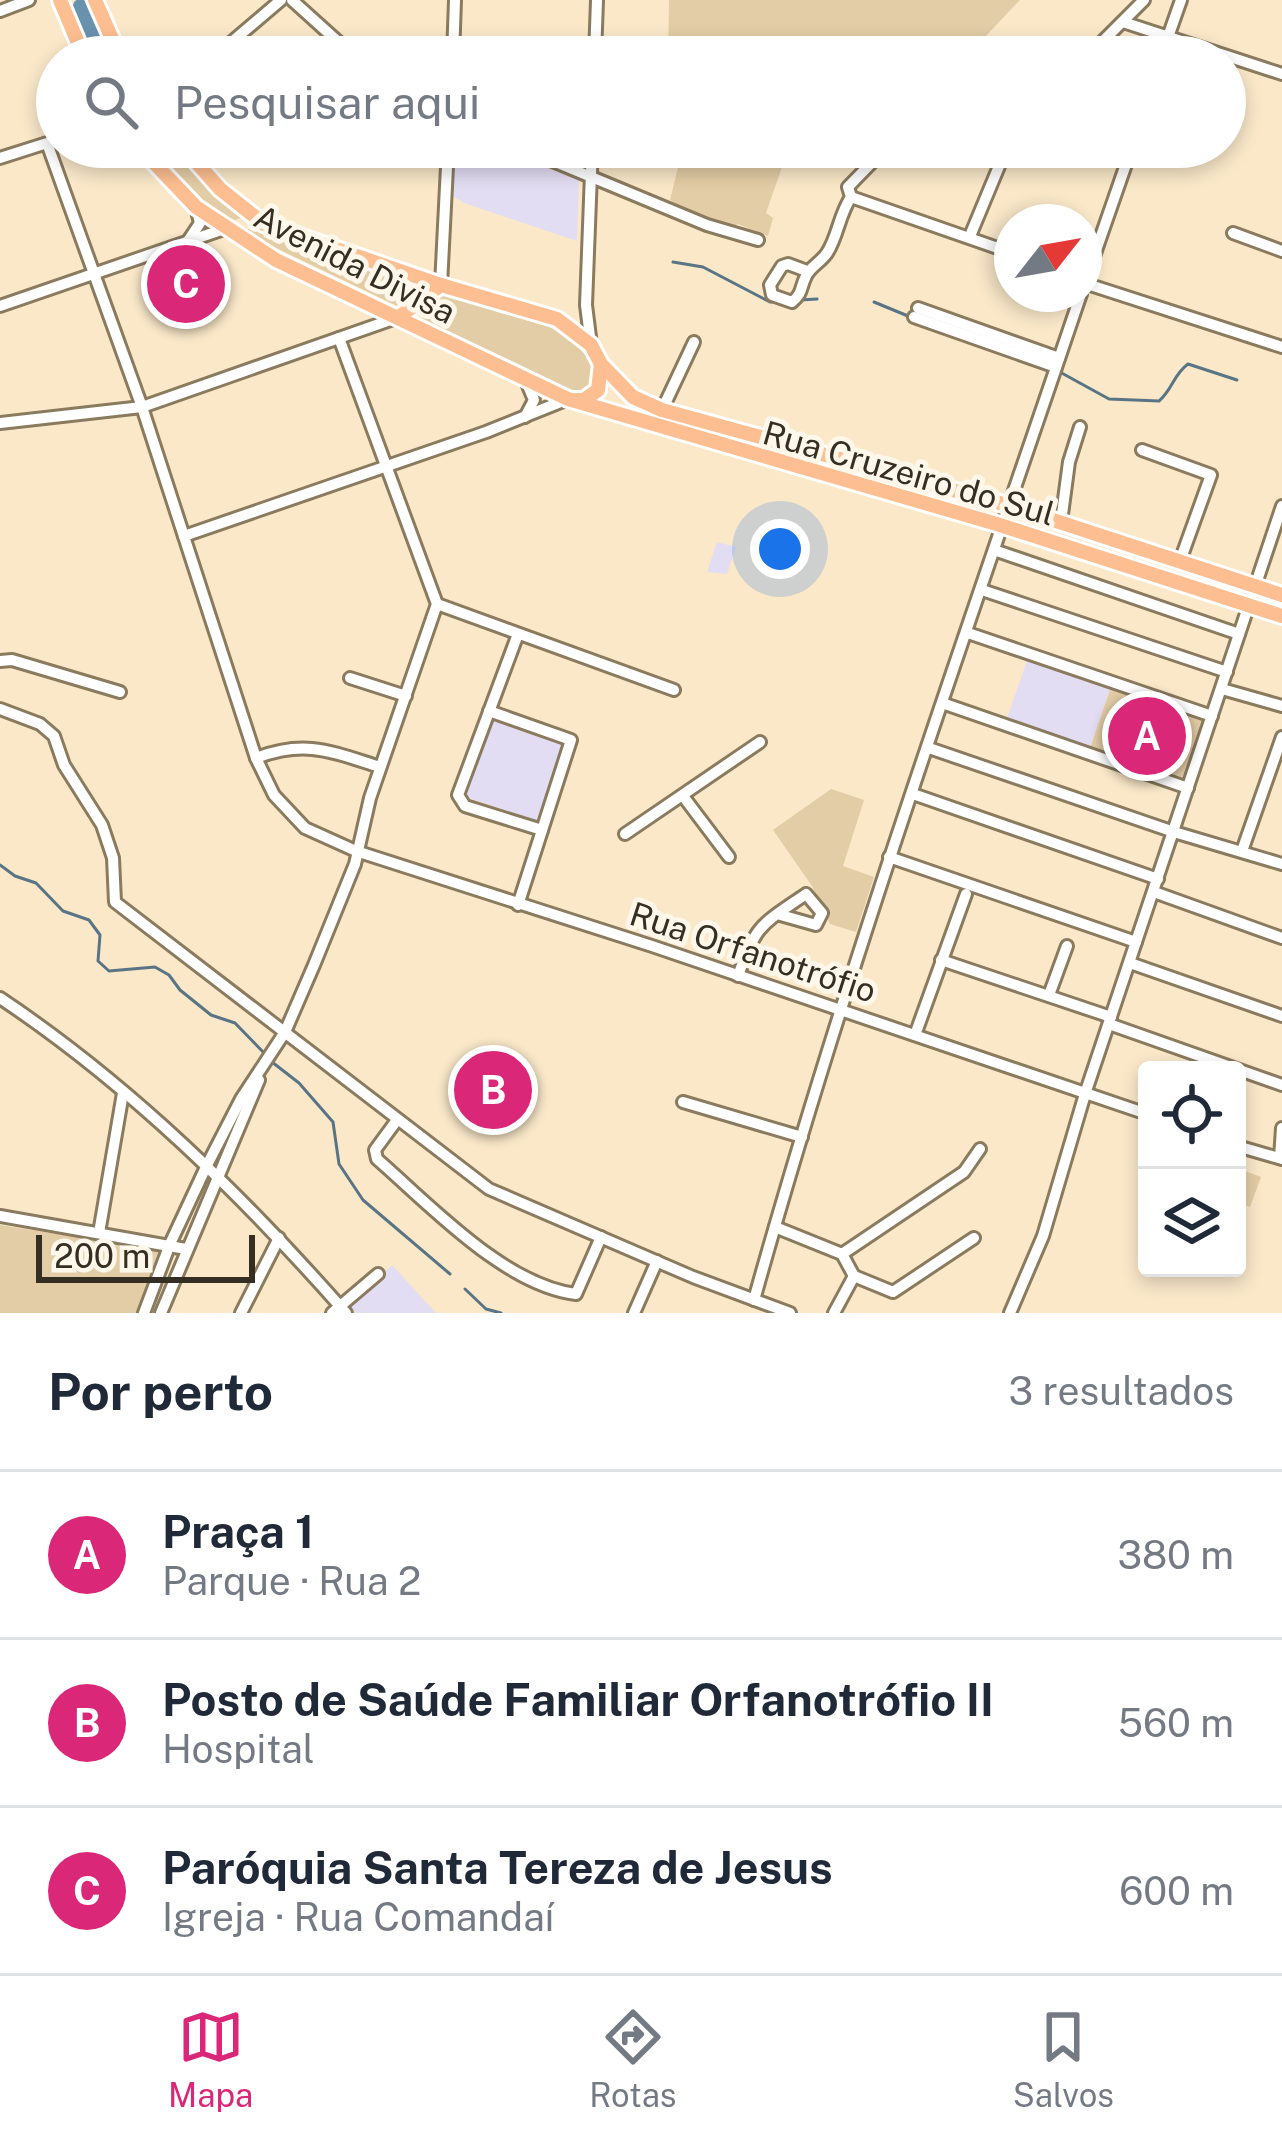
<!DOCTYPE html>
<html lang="pt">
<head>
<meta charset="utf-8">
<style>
  body { margin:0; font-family:"Public Sans",sans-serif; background:#f6f6f7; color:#1f2937 }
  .controls { position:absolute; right:36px; bottom:36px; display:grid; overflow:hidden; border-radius:12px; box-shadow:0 6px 18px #0003 }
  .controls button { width:108px; height:108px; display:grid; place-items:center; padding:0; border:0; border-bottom:3px solid #e0e1e3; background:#fff; color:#1f2937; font:60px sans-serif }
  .compass { position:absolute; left:994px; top:204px; width:108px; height:108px; border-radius:50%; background:#fff; box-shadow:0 6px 18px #0003; rotate:59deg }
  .scale { position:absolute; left:36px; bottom:30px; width:219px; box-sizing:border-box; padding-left:12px; border:6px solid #352e22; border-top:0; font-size:33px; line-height:42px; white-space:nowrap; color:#352e22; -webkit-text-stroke:9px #fef7ea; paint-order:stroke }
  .you { position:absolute; left:780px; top:549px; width:42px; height:42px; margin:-30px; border:9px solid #fff; border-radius:50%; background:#1a73e8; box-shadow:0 0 0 18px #1a73e833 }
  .badge { display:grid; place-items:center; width:78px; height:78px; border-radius:50%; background:#db2777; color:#fff; font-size:39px; font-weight:700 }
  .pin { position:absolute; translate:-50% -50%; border:6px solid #fff; box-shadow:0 3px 12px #0006 }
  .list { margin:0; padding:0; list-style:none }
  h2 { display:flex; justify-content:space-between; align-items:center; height:156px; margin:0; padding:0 48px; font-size:51px }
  h2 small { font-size:39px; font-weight:400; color:#747a83 }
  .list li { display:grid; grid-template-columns:78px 1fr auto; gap:36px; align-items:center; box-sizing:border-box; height:168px; padding:0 48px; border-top:3px solid #e0e1e3 }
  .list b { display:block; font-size:45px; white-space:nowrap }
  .list p { margin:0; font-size:39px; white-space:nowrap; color:#747a83 }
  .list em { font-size:39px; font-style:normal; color:#747a83 }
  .icon { flex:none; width:66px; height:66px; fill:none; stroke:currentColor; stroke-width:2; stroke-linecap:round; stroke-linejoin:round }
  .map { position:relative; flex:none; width:1282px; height:1313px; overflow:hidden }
  .search { position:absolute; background:#fff; box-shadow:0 6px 18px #0003; left:36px; right:36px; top:36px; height:132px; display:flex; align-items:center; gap:30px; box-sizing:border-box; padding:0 42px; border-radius:66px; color:#747a83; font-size:45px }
  .sheet { height:660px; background:#fff }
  nav { display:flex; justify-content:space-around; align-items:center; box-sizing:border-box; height:168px; border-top:3px solid #e0e1e3; background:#fff; font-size:33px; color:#747a83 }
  nav a { display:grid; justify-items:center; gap:6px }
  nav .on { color:#db2777 }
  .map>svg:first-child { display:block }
</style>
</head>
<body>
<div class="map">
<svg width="1282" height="1313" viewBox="0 0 1282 1313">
  <rect width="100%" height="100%" fill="#fae8c9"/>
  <g fill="#e3ddf3">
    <polygon points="454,147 496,147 579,180 577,241 464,203 450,194"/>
    <polygon points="717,542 736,547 727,574 707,572"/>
    <polygon points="1028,658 1111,687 1089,751 1006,721"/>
    <polygon points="492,719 564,743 538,821 466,797"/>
    <polygon points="392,1265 436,1313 356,1313 349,1305"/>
  </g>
  <g fill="#e3cda6">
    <polygon points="669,0 1020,0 966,57 936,57 911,44 914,57 668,57"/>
    <path d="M149,147h25l41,49 26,22 -13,4c-29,-23 -56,-46 -79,-75z"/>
    <polygon points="683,147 789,147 766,213 773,218 768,236 738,224 731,228 686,211 670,200"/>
    <polygon points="802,147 867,147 845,164"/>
    <polygon points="253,227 295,248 425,289 424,292 397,306 247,234 247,229"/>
    <path d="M447,292c55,17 118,26 150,79l-2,13 -10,8c-43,-1 -123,-51 -163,-72l-2,-10z"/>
    <polygon points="1111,687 1205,720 1183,784 1089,751"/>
    <polygon points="831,789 864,800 843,866 874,877 856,932 830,924 812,886 773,830"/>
    <polygon points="1245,1171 1261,1177 1250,1207 1237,1202"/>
    <polygon points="0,1225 159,1250 136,1313 0,1313"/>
  </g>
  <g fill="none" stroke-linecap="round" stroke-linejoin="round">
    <g stroke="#597485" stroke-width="3">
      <polyline points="673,262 703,267 770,302 779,302"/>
      <polyline points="800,300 817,299"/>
      <polyline points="874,302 908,316"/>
      <path d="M1058,371l51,28 50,2c14,-12 14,-26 29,-37l49,16"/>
      <polyline points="0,865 15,876 36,883 63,911 89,920 100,935 98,961 109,971 155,967 169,975 180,990 211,1015 235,1023 266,1055"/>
      <polyline points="272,1062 299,1083 333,1122 339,1164 363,1200 450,1274"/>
      <polyline points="465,1289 486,1309 501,1313"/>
    </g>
    <polyline stroke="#6992af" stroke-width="14" points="80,6 102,57"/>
    <g stroke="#8a7a5e" stroke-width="16">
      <g id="minor">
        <polyline points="292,0 355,57"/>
        <polyline points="0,11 29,0"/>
        <polyline points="1123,22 1282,74"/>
        <polyline points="214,57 281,0"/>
        <polyline points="453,57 455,0"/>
        <polyline points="595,57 597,0"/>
        <polyline points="1087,57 1144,0"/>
        <polyline points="1161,57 1181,0"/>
        <polyline points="519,147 707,225 758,240"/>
        <polyline points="0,158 47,143 142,407 256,758 274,795 305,828 356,851 652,946 1147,1114"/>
        <polyline points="851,197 1012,253"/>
        <polyline points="1233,233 1282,251"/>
        <polyline points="970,236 1007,147"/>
        <polyline points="188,241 200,223 196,207"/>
        <path d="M807,271l-19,-7 -6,2 -12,19 2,10 20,7c11,-9 8,-14 14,-26 4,-9 15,-14 21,-23 11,-17 12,-38 24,-56l-3,-10 39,-40"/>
        <polyline points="1084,283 1282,347"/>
        <polyline points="441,285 448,147"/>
        <polyline points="1084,285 1132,147"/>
        <polyline points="0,306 224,229"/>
        <polyline points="918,308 1059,358"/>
        <polyline points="914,317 1056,367"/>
        <polyline points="591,345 586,305 592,147"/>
        <polyline points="662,410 694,342"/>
        <polyline points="525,417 534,400 526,381"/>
        <polyline points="0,423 142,407 399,317"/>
        <polyline points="1142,450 1211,475 1180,561"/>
        <polyline points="1061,522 1069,462 1080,427"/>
        <polyline points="184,536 486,432 568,399"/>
        <polyline points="994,550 1239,634"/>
        <polyline points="982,590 1227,672"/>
        <polyline points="437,604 674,690"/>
        <polyline points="968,633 1212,716"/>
        <polyline points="518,634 458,795 465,806 542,830"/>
        <polyline points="0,661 12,660 120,692"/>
        <polyline points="350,678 406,696"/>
        <polyline points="1222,689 1282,706"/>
        <polyline points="945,704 1188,788"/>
        <polyline points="0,709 40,724 54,736 64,765 102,825 113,858 115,902 489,1189 693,1277 790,1313"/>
        <polyline points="489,711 571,740 518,905"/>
        <polyline points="929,748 1174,832 1282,864"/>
        <path d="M256,758c50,-19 76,-6 124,9"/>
        <polyline points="913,794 1158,879"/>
        <polyline points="683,796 729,857"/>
        <polyline points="625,834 760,742"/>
        <polyline points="1242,851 1282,737"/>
        <polyline points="889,857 1136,942"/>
        <polyline points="1154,892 1282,938"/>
        <polyline points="941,960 1111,1017"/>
        <polyline points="1130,963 1282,1016"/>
        <path d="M738,976c18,-52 23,-51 68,-82l16,19 -6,12 -39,-11"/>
        <polyline points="1049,995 1067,946"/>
        <path d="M0,998c129,86 243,198 346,315"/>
        <polyline points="1109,1024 1282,1085"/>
        <polyline points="915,1035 966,894"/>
        <polyline points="683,1102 802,1137"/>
        <path d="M397,1120l-22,30 2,9c53,46 127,126 199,135l25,-57"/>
        <polyline points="1237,1146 1282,1159"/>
        <polyline points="1280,1158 1282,1128"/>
        <polyline points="0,1216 186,1249"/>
        <polyline points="775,1227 842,1254 854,1276 893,1292 974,1238"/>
        <polyline points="99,1233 123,1093"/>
        <polyline points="842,1254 964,1172 980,1149"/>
        <path d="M754,1300c95,-340 214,-672 327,-1006"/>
        <polyline points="144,1313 170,1244 206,1167 241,1099 285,1032 314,965 355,864 370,798 437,604 339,338"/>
        <polyline points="161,1313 259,1080"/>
        <polyline points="241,1313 279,1238"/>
        <polyline points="332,1313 378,1274"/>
        <polyline points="634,1313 657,1261"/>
        <polyline points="834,1313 854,1276"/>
        <polyline points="1010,1313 1043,1236 1085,1094 1282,506"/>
      </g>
    </g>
    <g stroke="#fff" stroke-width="20">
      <g id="major">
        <polyline points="60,0 84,57"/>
        <polyline points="95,0 120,57"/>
        <polyline points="139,147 196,207 276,260 568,399 1000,525 1282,616"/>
        <polyline points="183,147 220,189 264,224 441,285 557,319 591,345 601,364 633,397 662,410 1007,505 1282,595"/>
        <polyline points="399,317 441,285"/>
        <polyline points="573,400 584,400 598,390 601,364"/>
      </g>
    </g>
    <use href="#minor" stroke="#fff" stroke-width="10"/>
    <use href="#major" stroke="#fdbf91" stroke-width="14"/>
  </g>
  <g text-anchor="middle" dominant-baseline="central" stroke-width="10" stroke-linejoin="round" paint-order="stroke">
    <g font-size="33" fill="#352e22" stroke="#fef7ea">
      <text transform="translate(355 264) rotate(27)">Avenida Divisa</text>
      <text transform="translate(909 473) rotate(16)">Rua Cruzeiro do Sul</text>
      <text transform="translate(753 952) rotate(18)">Rua Orfanotrófio</text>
    </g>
  </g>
</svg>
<div class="controls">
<button><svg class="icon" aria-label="locate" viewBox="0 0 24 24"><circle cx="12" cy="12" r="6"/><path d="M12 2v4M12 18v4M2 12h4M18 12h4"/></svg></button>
<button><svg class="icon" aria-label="layers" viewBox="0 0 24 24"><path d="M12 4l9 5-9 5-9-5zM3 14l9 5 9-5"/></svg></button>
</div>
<svg class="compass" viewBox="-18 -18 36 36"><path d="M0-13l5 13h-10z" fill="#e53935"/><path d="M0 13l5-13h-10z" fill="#747a83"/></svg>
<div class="scale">200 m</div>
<div class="you"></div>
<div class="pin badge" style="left:1147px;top:736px">A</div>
<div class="pin badge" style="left:493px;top:1090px">B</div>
<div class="pin badge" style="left:186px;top:284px">C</div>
<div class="search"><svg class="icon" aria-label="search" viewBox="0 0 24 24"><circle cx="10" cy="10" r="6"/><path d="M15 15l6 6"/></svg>Pesquisar aqui</div>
</div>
<section class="sheet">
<h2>Por perto<small>3 resultados</small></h2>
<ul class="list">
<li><span class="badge">A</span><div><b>Praça 1</b><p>Parque · Rua 2</p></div><em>380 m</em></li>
<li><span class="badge">B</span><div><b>Posto de Saúde Familiar Orfanotrófio II</b><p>Hospital</p></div><em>560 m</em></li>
<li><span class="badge">C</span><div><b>Paróquia Santa Tereza de Jesus</b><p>Igreja · Rua Comandaí</p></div><em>600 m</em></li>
</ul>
</section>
<nav>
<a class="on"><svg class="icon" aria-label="map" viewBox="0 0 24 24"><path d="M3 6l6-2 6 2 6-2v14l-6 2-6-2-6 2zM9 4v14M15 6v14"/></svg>Mapa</a>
<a><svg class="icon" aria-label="directions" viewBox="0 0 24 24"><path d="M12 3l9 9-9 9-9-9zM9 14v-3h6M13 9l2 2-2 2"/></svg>Rotas</a>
<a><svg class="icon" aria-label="saved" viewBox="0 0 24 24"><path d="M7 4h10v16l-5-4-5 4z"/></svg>Salvos</a>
</nav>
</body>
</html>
